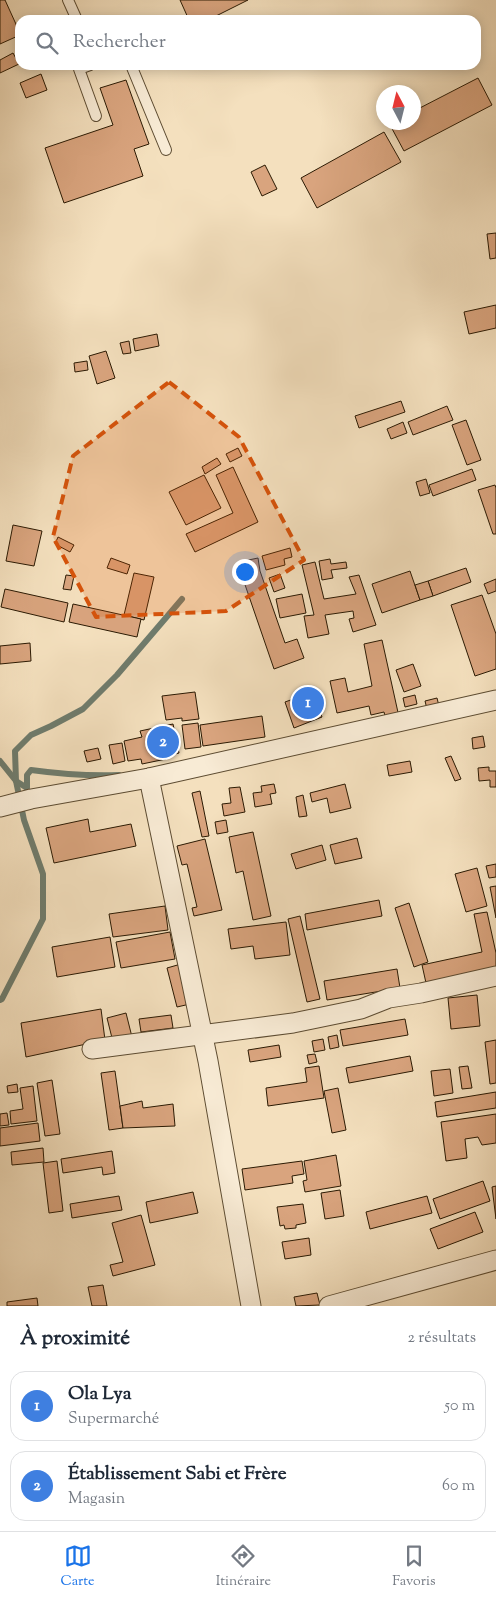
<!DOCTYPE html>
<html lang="fr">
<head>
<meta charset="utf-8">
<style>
  body { margin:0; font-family:"Sorts Mill Goudy",serif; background:#f6f6f7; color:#1f2937 }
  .compass { position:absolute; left:376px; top:85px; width:45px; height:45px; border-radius:50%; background:#fff; box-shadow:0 2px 12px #0003; rotate:353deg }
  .you { position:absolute; left:244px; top:571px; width:18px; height:18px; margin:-12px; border:4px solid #fff; border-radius:50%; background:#1a73e8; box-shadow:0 0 0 8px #1a73e833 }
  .badge { display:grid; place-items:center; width:32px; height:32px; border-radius:50%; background:#1a73e8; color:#fff; font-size:16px; font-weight:700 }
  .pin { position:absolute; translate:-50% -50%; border:2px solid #fff; box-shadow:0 1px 5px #0006 }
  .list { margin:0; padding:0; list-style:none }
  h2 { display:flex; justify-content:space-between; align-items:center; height:65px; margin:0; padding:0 20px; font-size:21px }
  h2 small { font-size:16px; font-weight:400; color:#747a83 }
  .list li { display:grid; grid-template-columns:32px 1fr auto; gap:15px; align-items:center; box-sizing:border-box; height:70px; margin:0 10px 10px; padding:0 10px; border:1px solid #e0e1e3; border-radius:15px }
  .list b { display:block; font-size:19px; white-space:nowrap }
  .list p { margin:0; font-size:16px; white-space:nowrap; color:#747a83 }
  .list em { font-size:16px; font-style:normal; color:#747a83 }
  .icon { flex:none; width:28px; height:28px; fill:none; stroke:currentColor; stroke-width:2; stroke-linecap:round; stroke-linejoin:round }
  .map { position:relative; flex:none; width:496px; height:1306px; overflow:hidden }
  .search { position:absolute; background:#fff; box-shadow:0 2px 12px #0003; left:15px; right:15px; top:15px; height:55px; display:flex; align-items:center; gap:12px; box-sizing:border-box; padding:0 18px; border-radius:15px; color:#747a83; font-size:19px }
  .sheet { height:225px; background:#fff }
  nav { display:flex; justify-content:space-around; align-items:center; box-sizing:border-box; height:70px; border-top:1px solid #e0e1e3; background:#fff; font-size:14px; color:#747a83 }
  nav a { display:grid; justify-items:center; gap:2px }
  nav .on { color:#1a73e8 }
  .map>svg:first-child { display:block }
</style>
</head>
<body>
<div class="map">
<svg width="496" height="1306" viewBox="0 0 496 1306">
  <rect width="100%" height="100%" fill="#f4e0be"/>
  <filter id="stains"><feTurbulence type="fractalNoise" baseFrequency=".004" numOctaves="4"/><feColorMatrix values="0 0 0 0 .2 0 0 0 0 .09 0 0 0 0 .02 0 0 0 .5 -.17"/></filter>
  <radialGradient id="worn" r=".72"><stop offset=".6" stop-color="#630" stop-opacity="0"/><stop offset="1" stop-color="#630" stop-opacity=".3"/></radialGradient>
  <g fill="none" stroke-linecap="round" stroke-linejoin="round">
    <g stroke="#6f7c6d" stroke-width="6">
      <path d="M0,761l16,20 11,7v-13l4,-5c29,4 59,6 88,5"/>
      <polyline points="0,1000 2,999 43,919 43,874 24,820 16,781 15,751 31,735 51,726 83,709 117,675 182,599"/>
    </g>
  </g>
  <g fill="#d9a47e" stroke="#2b1a03">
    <polygon points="0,0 5,0 20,33 20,35 0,44"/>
    <polygon points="180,0 248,0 208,20 189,20"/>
    <polygon points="13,53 19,64 0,73 0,60"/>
    <polygon points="41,74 47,90 26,98 20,83"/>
    <polygon points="478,78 492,105 404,151 389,123 414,122 414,111"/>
    <polygon points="126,80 149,144 134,149 143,176 64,203 45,148 113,125 100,88"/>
    <polygon points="384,132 401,162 317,208 301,178"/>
    <polygon points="265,165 277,189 262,196 251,172"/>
    <polygon points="496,233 496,258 490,259 487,234"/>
    <polygon points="496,305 496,328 469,334 464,312"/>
    <polygon points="157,334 159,346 135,351 133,339"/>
    <polygon points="129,341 131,353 123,354 120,343"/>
    <polygon points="106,351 115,378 97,384 89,356"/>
    <polygon points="87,361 88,370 75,372 74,363"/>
    <polygon points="401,401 405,412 359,428 355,416"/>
    <polygon points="447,406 453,420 413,435 408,422"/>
    <polygon points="466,420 481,460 467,465 452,425"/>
    <polygon points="403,422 407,433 391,439 387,429"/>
    <polygon points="238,448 242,456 230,462 226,454"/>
    <polygon points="217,458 221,464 205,474 202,467"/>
    <polygon points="233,467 258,522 195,552 186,534 233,513 216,475"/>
    <polygon points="472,469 476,480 433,496 429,485"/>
    <polygon points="204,475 221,508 186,525 169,492"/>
    <polygon points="426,479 430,493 420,496 416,482"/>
    <polygon points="495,485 496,488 496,534 493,534 478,490"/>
    <polygon points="13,525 42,531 34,566 6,561"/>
    <polygon points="58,537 74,545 70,552 55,544"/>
    <polygon points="290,548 292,557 284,559 285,565 266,570 262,556"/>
    <polygon points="111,558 130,565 127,574 107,568"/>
    <polygon points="258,558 260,571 285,643 297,639 304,658 274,669 242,576 239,562"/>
    <polygon points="330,559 331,564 346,562 347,568 331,570 333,578 322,580 319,561"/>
    <polygon points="315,562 324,599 356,594 349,577 359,575 376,625 353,632 349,619 354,618 353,611 325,615 329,634 308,638 304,616 314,615 302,565"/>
    <polygon points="466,568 471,582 433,596 428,581"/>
    <polygon points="410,571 420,600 382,613 372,584"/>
    <polygon points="134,573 154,577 144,620 124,615"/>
    <polygon points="280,574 285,588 274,592 269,578"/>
    <polygon points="66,575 74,576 71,590 63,589"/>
    <polygon points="496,579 496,591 488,594 484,584"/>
    <polygon points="428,581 433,596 420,600 415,585"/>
    <polygon points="5,589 68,603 64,622 1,607"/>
    <polygon points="302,594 306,613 280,618 276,599"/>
    <polygon points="482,595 496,634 496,669 475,676 451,605"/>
    <polygon points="73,604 141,619 137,637 69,622"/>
    <polygon points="382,640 399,717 386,720 384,712 371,715 369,706 337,713 330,681 345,678 348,692 372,686 364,644"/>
    <polygon points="30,643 31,661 0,664 0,646"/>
    <polygon points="413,664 421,686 404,692 396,670"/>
    <polygon points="195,692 199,719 182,721 182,718 166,720 162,696"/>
    <polygon points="313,692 322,717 294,728 285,702"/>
    <polygon points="415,695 417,704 405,707 403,698"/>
    <polygon points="437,698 439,706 427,709 425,701"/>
    <polygon points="262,716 265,737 203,746 200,725"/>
    <polygon points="198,723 201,747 185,749 182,725"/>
    <polygon points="173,724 179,753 166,756 166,759 142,764 141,759 128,761 124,741 142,737 140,731"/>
    <polygon points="483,736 485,747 473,749 472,738"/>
    <polygon points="122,743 125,761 113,764 109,745"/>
    <polygon points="98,748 101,759 87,762 84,751"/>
    <polygon points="451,756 461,779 455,781 445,758"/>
    <polygon points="410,761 412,772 389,776 387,765"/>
    <polygon points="489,767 489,771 496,771 496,787 490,787 490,780 479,781 478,768"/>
    <polygon points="274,784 276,793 270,794 272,804 255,807 253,793 262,792 261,786"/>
    <polygon points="345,784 351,808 330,813 327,798 312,802 310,793"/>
    <polygon points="240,787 245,812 224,816 222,804 231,803 229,788"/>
    <polygon points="200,791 209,836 202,837 192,793"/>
    <polygon points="303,795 307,816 299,817 296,797"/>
    <polygon points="88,819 90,832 131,824 136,846 54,863 46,828"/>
    <polygon points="226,820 228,832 217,834 215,822"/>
    <polygon points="253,832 271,916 253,920 243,871 236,873 229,837"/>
    <polygon points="357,838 362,858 335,864 330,845"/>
    <polygon points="205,839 222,910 194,916 192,908 197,907 187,864 182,865 177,846"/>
    <polygon points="322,845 326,860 296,869 291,854"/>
    <polygon points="496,864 496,877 489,878 486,866"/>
    <polygon points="477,868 487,906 466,912 455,874"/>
    <polygon points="496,886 496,918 490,887"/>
    <polygon points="379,900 382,916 307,930 305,914"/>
    <polygon points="409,903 428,962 414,967 395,908"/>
    <polygon points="165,906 168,930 113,937 109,914"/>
    <polygon points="487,912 496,953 496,968 426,983 422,965 482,952 474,914"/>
    <polygon points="300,916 320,999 307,1002 288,919"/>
    <polygon points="286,922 290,955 255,959 253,946 231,949 228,929"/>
    <polygon points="170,932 175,959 121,968 116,942"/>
    <polygon points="110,937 115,967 57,977 52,947"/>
    <polygon points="181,964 190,1004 177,1007 167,968"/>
    <polygon points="397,969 400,988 327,1000 324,981"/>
    <polygon points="477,995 480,1026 451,1029 448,998"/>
    <polygon points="101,1009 105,1040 26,1057 21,1023"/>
    <polygon points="126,1013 132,1037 113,1042 107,1018"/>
    <polygon points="171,1015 173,1028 141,1032 139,1019"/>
    <polygon points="405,1019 408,1035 343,1046 340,1030"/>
    <polygon points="337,1035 339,1047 330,1049 328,1037"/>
    <polygon points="323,1039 325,1050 314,1052 312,1041"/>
    <polygon points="496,1040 496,1083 490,1084 485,1042"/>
    <polygon points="279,1045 281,1057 250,1062 248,1050"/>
    <polygon points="315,1054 317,1062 309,1064 307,1055"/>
    <polygon points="410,1056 413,1071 349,1083 346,1068"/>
    <polygon points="319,1066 324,1098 268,1106 266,1088 307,1082 305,1068"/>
    <polygon points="468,1066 472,1088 462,1089 459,1067"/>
    <polygon points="450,1069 453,1093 434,1096 431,1071"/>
    <polygon points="115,1071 123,1128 109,1130 101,1073"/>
    <polygon points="52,1080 60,1134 45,1136 37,1083"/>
    <polygon points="17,1084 18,1092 8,1093 7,1086"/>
    <polygon points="33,1086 37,1121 11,1124 10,1111 23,1109 20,1088"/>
    <polygon points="338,1088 346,1130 332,1133 324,1091"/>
    <polygon points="496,1092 496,1108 437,1117 435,1102"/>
    <polygon points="142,1101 143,1108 173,1104 175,1126 123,1128 120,1106"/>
    <polygon points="7,1113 9,1125 0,1126 0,1114"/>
    <polygon points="496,1114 496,1143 482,1145 478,1137 465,1139 467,1158 446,1161 441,1122"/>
    <polygon points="38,1123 40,1141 0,1146 0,1128"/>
    <polygon points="43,1148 44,1162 12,1165 11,1152"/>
    <polygon points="112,1151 115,1173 103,1175 102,1167 63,1173 61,1159"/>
    <polygon points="336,1155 341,1186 305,1192 303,1181 307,1180 304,1161"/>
    <polygon points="57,1161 63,1211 49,1213 43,1163"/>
    <polygon points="302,1161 304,1174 292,1176 293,1183 245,1190 242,1169"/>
    <polygon points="483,1181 490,1201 440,1219 433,1199"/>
    <polygon points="496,1186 496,1219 492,1187"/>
    <polygon points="340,1190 344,1216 325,1219 321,1193"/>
    <polygon points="193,1192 198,1213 150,1223 146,1202"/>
    <polygon points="119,1196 122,1210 72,1218 70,1204"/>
    <polygon points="427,1196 432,1213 370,1229 366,1212"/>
    <polygon points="303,1204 306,1223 296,1225 296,1228 285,1229 284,1225 280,1226 277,1207"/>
    <polygon points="475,1212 483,1232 438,1249 430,1229"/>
    <polygon points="141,1215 155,1265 113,1276 110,1265 123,1262 112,1223"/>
    <polygon points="309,1238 311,1255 285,1259 282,1242"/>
    <polygon points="103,1285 107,1306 92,1306 88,1287"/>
    <polygon points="317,1293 320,1305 296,1306 294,1297"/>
    <polygon points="37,1298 38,1306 7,1306 7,1302"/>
  </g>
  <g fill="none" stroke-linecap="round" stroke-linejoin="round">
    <g stroke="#5d4c32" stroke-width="12">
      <g id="service">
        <polyline points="68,0 77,20"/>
        <polyline points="90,65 79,69 96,116"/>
        <polyline points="131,65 166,150"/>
      </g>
    </g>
    <g stroke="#5d4c32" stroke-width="21">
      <g id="minor">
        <polyline points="149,778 208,1061 251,1306"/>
        <polyline points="0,807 31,799 149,778 496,700"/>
        <polyline points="92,1049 293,1023 361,1009 389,998 421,993 496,976"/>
        <polyline points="329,1306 496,1260"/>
      </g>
    </g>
    <use href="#service" stroke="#f8ebd5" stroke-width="10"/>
    <use href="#minor" stroke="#f8ebd5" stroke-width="19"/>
  </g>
  <path fill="#d5530b" fill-opacity="0.2" stroke="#d5530b" stroke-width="4" stroke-dasharray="10 6" stroke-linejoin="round" d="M169,382l70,55 65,123 -78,51 -130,6 -43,-80 20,-81z"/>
  <rect width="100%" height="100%" filter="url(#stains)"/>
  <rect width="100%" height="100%" fill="url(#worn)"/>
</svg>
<svg class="compass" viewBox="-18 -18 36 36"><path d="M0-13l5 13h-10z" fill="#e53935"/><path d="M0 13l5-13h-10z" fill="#747a83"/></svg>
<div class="you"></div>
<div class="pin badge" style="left:308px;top:703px;background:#3f7fe0">1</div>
<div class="pin badge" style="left:163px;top:742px;background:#3f7fe0">2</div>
<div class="search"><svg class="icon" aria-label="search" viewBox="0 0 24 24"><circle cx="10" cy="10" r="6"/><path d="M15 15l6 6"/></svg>Rechercher</div>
</div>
<section class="sheet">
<h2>À proximité<small>2 résultats</small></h2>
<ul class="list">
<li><span class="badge" style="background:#3f7fe0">1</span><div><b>Ola Lya</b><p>Supermarché</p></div><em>50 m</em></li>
<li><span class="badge" style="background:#3f7fe0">2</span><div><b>Établissement Sabi et Frère</b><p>Magasin</p></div><em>60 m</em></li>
</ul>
</section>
<nav>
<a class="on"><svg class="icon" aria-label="map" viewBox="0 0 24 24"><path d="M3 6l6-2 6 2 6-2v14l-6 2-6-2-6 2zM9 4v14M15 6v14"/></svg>Carte</a>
<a><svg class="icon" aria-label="directions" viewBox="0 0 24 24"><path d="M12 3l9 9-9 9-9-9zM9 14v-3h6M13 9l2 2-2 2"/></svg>Itinéraire</a>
<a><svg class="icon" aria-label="saved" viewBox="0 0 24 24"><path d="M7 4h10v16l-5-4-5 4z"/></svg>Favoris</a>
</nav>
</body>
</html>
